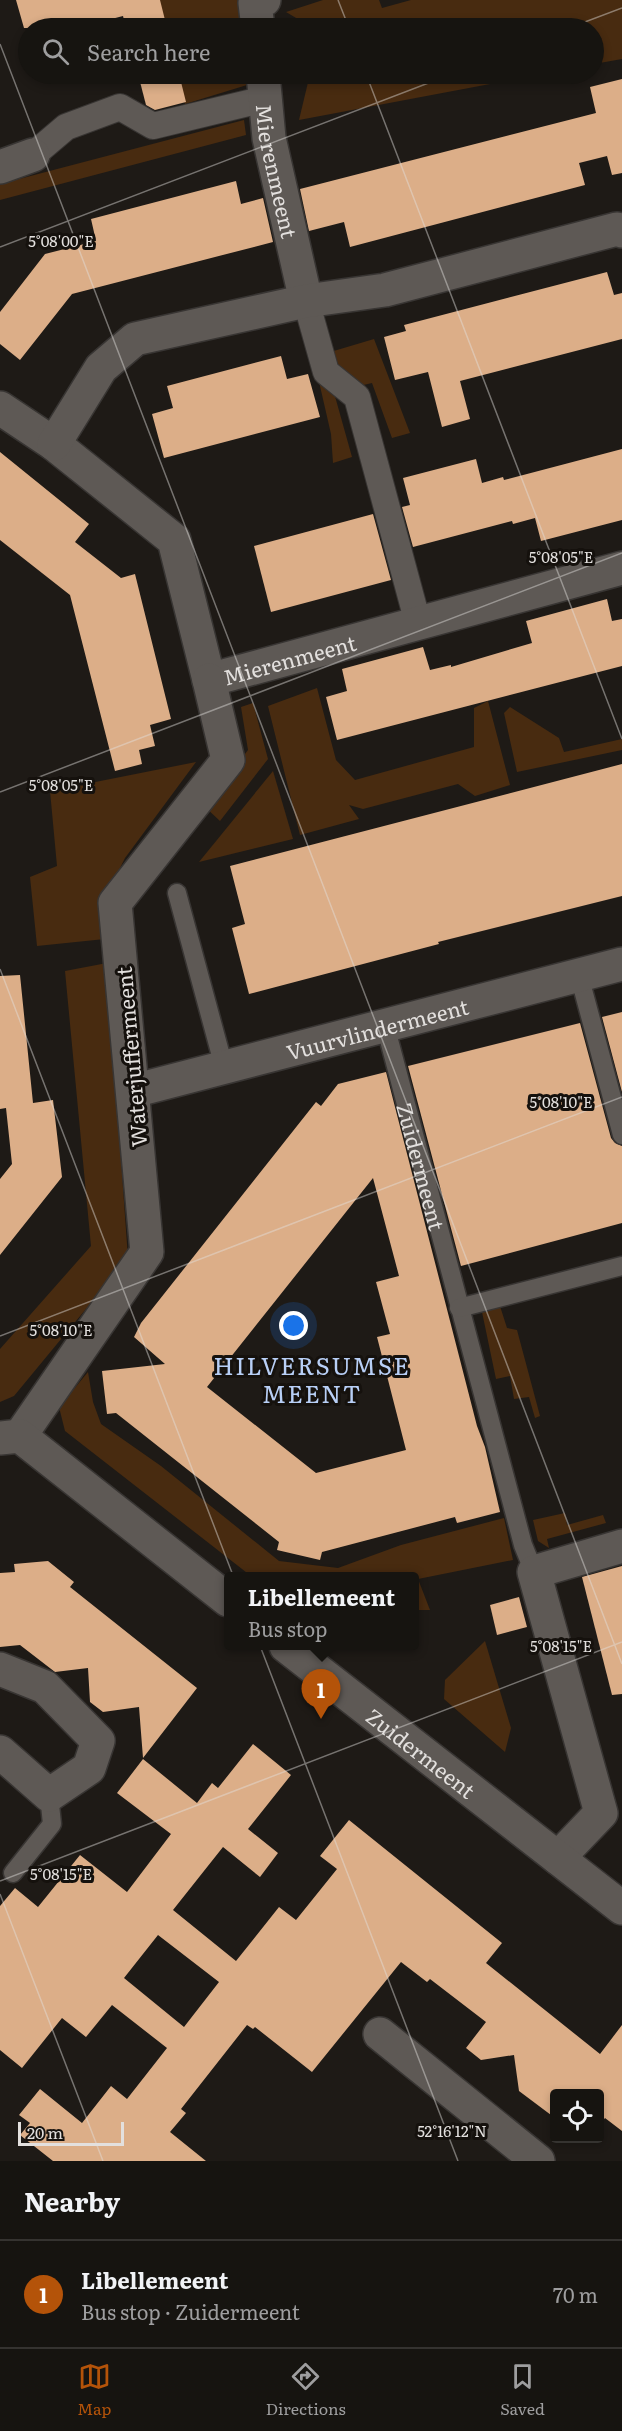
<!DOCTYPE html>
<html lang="en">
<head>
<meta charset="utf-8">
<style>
  body { margin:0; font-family:Literata,serif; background:#1f1d19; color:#f1f3f6 }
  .controls { position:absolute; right:18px; bottom:18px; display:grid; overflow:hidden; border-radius:6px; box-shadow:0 3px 9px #0003 }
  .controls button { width:54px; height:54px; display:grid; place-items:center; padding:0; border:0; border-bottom:2px solid #353330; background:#161410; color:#f1f3f6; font:30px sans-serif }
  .scale { position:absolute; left:18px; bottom:15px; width:106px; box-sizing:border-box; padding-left:6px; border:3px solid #e3e0de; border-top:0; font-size:16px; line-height:21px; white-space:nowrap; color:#e3e0de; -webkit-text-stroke:4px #15110d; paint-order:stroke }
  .you { position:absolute; left:294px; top:1326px; width:21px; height:21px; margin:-15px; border:4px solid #fff; border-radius:50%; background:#1a73e8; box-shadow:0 0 0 9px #1a73e833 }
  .badge { display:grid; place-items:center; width:39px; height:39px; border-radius:50%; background:#b45309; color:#fff; font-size:20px; font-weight:700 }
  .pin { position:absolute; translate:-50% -50px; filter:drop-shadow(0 2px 3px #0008) }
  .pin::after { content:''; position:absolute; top:32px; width:21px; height:18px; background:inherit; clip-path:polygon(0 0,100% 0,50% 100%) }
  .popup { position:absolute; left:224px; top:1572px; width:195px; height:78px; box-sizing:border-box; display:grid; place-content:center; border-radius:6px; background:#161410; filter:drop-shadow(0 2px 4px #0005); font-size:20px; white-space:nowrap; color:#9e9e9f }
  .popup b { font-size:22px; color:#f1f3f6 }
  .popup::after { content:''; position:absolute; left:50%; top:100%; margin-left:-12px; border:12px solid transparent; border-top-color:#161410 }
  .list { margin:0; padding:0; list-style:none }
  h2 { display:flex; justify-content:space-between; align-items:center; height:78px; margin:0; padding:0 24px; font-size:26px }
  h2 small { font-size:20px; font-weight:400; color:#9e9e9f }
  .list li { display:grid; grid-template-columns:39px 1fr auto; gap:18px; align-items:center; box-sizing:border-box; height:108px; padding:0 24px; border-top:2px solid #353330 }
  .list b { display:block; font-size:22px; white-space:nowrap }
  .list p { margin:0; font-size:20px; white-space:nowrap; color:#9e9e9f }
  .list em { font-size:20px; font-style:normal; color:#9e9e9f }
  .icon { flex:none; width:33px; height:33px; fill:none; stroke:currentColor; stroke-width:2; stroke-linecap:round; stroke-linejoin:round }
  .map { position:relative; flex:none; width:622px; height:2161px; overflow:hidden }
  .search { position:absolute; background:#161410; box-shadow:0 3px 9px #0003; left:18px; right:18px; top:18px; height:66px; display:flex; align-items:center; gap:15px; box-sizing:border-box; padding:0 21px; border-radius:33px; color:#9e9e9f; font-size:22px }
  .sheet { height:186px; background:#161410 }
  nav { display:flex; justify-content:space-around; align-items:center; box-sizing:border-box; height:84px; border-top:2px solid #353330; background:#161410; font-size:16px; color:#9e9e9f }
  nav a { display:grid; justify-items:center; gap:3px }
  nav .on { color:#b45309 }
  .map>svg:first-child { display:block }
</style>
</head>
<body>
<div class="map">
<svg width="622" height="2161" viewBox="0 0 622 2161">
  <rect width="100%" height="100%" fill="#1e1a16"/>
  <g fill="#482b10">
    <polygon points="157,0 240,0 247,28 165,28"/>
    <polygon points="323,0 379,0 382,8 411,0 622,0 622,59 594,64 594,28 313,28 286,12"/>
    <polygon points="177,74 258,74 260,81 185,104"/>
    <polygon points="310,74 543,74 299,120"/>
    <polygon points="244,120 246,135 0,200 0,184"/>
    <polygon points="374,339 410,433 392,438 372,383 351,388 327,353"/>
    <polygon points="317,373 331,382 352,457 333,463 331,434"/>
    <polygon points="317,688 336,760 355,780 474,747 474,708 488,701 510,785 475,796 458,784 363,809 349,805 359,819 300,835 268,706"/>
    <polygon points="253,703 268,759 220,821 205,807 248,750 241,707"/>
    <polygon points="510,707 559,738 564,752 622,739 622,750 517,772 504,713"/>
    <polygon points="196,762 125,858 103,902 105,939 37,946 30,877 57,866 50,791"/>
    <polygon points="273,771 293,839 199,862"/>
    <polygon points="107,963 128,1258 14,1396 0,1402 0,1349 91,1246 65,971"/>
    <polygon points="499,1303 507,1328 517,1330 540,1416 535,1418 529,1397 514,1399 510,1376 496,1379 482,1312"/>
    <polygon points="88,1372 93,1402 101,1424 161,1466 279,1561 338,1568 401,1545 504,1518 513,1560 418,1579 430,1610 414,1610 414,1576 251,1576 65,1431 59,1407"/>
    <polygon points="565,1513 567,1525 603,1515 606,1523 547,1539 549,1548 538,1541 533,1520"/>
    <polygon points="485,1641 511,1728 505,1752 444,1699 445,1680"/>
  </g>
  <g fill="#dcae88" fill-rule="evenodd">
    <polygon points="16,0 160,0 167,28 126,28 123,16 77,28 24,28"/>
    <polygon points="138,74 179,74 186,102 155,110 146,105"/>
    <polygon points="622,79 622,173 612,175 607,156 579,163 585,185 350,247 344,222 309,231 300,189 596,113 590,87"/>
    <polygon points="236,181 241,204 263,198 273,242 72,294 20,360 0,344 0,312 45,254 96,241 91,219"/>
    <polygon points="607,272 614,295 622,293 622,339 460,381 470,419 442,427 428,372 395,380 384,337 406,331 404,325"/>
    <polygon points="281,356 287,379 308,374 320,417 164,458 152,414 173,408 167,386"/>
    <polygon points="622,449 622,520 541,541 535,518 513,524 512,521 413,547 402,507 410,505 403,478 476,459 482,483 503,477 504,480"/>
    <polygon points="0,452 89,524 75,542 121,578 135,574 171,719 150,725 155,746 139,750 142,764 115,771 70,595 0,540"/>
    <polygon points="373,514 391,580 271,612 254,546"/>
    <polygon points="607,599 612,621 622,619 622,666 337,740 326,697 347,691 342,669 423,647 430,670 451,665 451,667 532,643 526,621"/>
    <polygon points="622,764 622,896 438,942 439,944 249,994 232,928 245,924 230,866"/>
    <polygon points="20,975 33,1103 53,1100 62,1177 0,1255 0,1179 12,1164 6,1108 0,1109 0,976"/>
    <polygon points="622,1012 622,1092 602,1017"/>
    <polygon points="580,1023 611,1138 615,1143 622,1146 622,1223 461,1266 408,1066"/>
    <path d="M386,1072l91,354 8,21 15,65 -43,11 -2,-6 -133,35 -2,8 -43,-10 2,-8 -163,-129 -9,1 -5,-43 63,-7 -31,-27 7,-14 175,-221 5,4 17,-22zM373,1178l26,98 -23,6 14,52 -13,3 29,113 -90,23 -109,-86z"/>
    <polygon points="48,1561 74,1582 70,1587 197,1688 143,1758 139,1707 103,1712 90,1702 88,1668 55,1672 20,1645 0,1647 0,1573 15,1572 14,1564"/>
    <polygon points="622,1566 622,1694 612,1695 582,1577"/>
    <polygon points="519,1597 527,1627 497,1635 490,1605"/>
    <path d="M253,1744l38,31 -43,54 30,24 -18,24 -37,-30 -50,63 63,51 43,-54 17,13 41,-51 -17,-13 29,-36 153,123 -16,20 114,91 22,-29v106l-17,-13 -5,6v-30h-45v24l-36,-27 -5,-36 -33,5 -15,-12 20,-26 -56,-43 -3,3 -26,-20 -89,110 -57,-45 -2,2 -6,-4 -66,84 5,4 -16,19 36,29h-153l-33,-26 10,-12 -11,-8 21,-26 42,34 29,-37 16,13 40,-51 -55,-43 -26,32 -24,-19 -40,50 -22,-18v-144l15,-18 23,19 42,-52 47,37 44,-58 -54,-41 26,-34 54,44 15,-20 6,5zM158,1935l61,47 -35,45 -60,-49z"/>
  </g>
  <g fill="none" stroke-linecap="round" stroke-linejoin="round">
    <g stroke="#383533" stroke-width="21">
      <g id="service">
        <polyline points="177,893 224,1067"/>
        <polyline points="579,975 622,1135"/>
        <path id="s1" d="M385,1025l138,520 11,27"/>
        <polyline points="459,1308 622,1266"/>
        <polyline points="13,1873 52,1824 49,1795"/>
      </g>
    </g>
    <g stroke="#383533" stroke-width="28">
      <g id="pedestrian">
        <polyline points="33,155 66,127 120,107 153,126 265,99"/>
        <polyline points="306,301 326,372 357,397 418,623"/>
      </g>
    </g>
    <g stroke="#383533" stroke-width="36">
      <g id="minor">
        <polyline points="258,28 255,3 264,0"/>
        <path id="s2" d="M263,74l6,64 37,163"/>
        <polyline points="0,167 33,155"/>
        <path id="s3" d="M0,408l54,36 120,96 35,140 413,-112"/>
        <polyline points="54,444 101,368 135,339 306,301 385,290 617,229 622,231"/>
        <path id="s4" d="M133,1091l489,-127"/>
        <polyline points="20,1436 147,1252 115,903 228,760 209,680"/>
        <polyline points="0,1669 45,1687 98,1741 89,1768 49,1795 0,1752"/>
        <polyline points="558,1858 601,1813 534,1572 622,1546"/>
        <polyline points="380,2034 538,2161"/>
      </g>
    </g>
    <g stroke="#383533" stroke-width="36">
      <g id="tertiary">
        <polyline points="0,1438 20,1436 228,1600"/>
        <path id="s5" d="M286,1646l336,262"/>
      </g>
    </g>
    <use href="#service" stroke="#5e5955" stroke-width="18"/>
    <use href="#pedestrian" stroke="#5e5955" stroke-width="26"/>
    <use href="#minor" stroke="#5e5955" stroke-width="33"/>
    <use href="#tertiary" stroke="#5e5955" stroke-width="33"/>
  </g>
  <path fill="none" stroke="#e3e0de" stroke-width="1.5" stroke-opacity="0.45" d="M338,0l11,28M569,28l53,-20M0,44l622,1620M366,74l256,665M0,247l452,-173M0,792l622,-239M0,969l458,1192M0,1336l622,-239M0,1881l622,-239M0,1894l103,267"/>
  <g text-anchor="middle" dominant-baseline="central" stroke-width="6" stroke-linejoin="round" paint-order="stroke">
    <g font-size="21" fill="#e3e0de" stroke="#15110d">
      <text stroke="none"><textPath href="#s2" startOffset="98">Mierenmeent</textPath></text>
      <text stroke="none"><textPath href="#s3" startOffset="446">Mierenmeent</textPath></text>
      <text stroke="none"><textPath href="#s4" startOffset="252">Vuurvlindermeent</textPath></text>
      <text transform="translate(130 1057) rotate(-95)">Waterjuffermeent</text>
      <text stroke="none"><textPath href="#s1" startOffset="146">Zuidermeent</textPath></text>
      <text stroke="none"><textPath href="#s5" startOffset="172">Zuidermeent</textPath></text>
    </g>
    <g font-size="24" letter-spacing="1.5" fill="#b8cff6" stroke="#15110d">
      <text x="312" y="1364">HILVERSUMSE<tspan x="312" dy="28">MEENT</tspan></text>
    </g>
  </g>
  <g font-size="15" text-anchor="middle" fill="#e3e0de" stroke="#15110d" stroke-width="6" stroke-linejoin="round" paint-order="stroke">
    <text x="61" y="247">5°08'00"E</text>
    <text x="561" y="563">5°08'05"E</text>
    <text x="61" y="791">5°08'05"E</text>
    <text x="561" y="1108">5°08'10"E</text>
    <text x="61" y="1336">5°08'10"E</text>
    <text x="561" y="1652">5°08'15"E</text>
    <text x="61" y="1880">5°08'15"E</text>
    <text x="452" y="2137">52°16'12"N</text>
  </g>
</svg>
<div class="controls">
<button><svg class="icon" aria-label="locate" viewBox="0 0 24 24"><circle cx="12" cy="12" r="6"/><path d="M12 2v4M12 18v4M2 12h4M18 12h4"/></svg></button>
</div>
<div class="scale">20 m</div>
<div class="you"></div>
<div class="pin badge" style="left:321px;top:1719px">1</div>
<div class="popup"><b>Libellemeent</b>Bus stop</div>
<div class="search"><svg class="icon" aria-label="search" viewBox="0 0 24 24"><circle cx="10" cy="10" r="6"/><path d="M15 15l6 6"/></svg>Search here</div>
</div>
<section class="sheet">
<h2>Nearby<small></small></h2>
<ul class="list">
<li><span class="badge">1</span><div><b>Libellemeent</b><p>Bus stop · Zuidermeent</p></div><em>70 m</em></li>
</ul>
</section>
<nav>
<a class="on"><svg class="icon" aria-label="map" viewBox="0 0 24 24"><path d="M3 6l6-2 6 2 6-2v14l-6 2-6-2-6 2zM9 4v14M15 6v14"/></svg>Map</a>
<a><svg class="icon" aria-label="directions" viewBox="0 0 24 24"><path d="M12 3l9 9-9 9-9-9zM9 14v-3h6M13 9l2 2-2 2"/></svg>Directions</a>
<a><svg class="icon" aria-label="saved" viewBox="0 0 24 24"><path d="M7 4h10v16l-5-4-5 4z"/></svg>Saved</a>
</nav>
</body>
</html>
